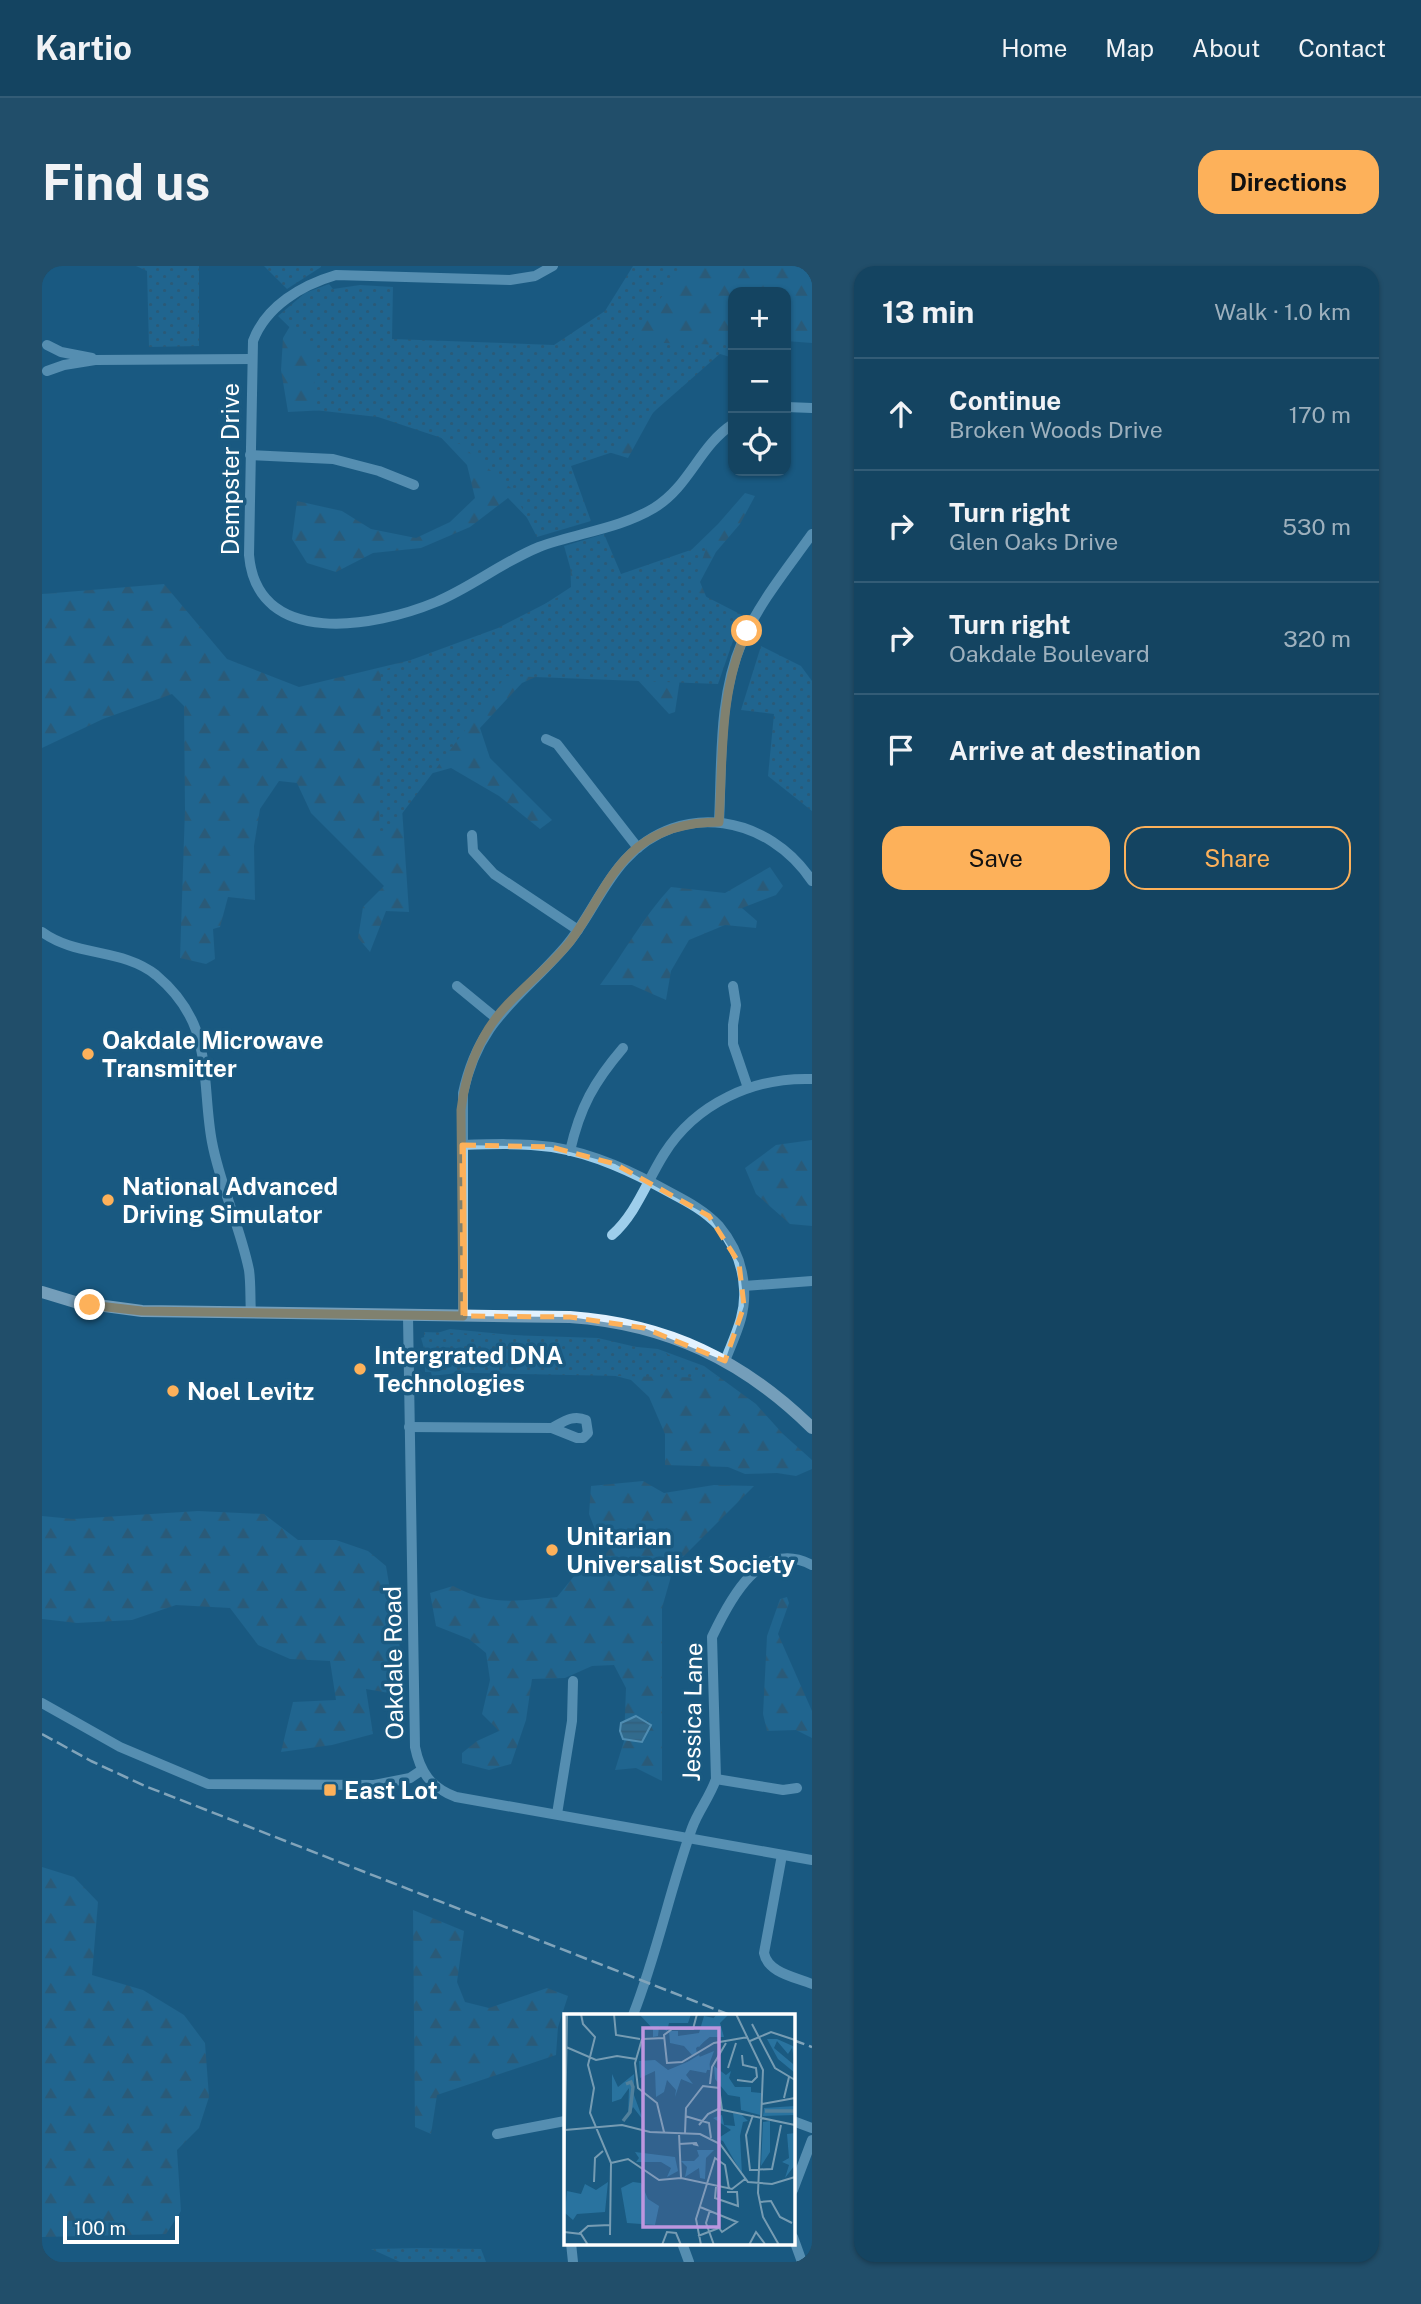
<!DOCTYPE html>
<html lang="en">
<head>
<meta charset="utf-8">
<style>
  body { margin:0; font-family:"Public Sans",sans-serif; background:#214e6a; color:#f1f3f6 }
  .controls { position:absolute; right:21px; top:21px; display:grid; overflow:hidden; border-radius:14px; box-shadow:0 2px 5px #0004 }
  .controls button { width:63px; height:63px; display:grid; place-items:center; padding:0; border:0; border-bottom:2px solid #335c76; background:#144461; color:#f1f3f6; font:35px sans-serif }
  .scale { position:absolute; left:21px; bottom:18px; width:116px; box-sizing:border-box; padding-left:7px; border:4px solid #fff; border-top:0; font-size:19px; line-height:24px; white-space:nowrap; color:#fff; -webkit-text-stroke:5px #1a5a81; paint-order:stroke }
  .stop { position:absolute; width:21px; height:21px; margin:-16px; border:5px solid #fdb15a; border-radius:50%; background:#fff }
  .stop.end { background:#fdb15a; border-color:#fff; box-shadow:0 2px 7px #0008 }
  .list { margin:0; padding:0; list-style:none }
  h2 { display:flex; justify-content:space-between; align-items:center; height:91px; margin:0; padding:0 28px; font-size:30px }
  h2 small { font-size:23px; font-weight:400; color:#9db0bd }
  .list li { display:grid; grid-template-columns:46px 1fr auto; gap:21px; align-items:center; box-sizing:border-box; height:112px; padding:0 28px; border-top:2px solid #335c76 }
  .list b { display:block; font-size:26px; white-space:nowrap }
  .list p { margin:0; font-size:23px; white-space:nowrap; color:#9db0bd }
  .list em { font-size:23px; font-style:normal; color:#9db0bd }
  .actions { display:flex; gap:14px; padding:21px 28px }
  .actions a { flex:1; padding:16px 0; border:2px solid #fdb15a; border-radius:21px; text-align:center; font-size:24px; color:#fdb15a }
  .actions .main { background:#fdb15a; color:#111 }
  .icon { flex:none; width:38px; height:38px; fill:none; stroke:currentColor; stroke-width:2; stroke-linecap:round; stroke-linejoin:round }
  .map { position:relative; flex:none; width:770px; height:1996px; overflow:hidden; border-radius:21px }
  header { display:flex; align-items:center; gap:42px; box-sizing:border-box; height:98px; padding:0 35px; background:#144461; border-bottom:2px solid #335c76 }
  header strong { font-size:33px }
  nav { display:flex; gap:38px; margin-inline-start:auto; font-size:24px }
  .intro { display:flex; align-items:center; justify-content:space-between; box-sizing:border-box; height:168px; padding:0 42px }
  h1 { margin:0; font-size:49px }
  .button { padding:18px 32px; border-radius:21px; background:#fdb15a; color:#111; font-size:24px; font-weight:700 }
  main { display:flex; gap:42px; padding:0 42px }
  aside { flex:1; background:#144461; border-radius:21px; box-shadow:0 2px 5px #0004 }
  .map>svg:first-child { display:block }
</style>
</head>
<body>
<header>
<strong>Kartio</strong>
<nav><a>Home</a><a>Map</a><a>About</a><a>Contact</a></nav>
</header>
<div class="intro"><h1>Find us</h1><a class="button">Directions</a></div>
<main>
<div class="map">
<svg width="770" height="1996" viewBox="0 0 770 1996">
  <defs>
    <pattern id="forest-firs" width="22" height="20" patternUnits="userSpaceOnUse" patternTransform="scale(1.75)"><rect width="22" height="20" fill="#29739f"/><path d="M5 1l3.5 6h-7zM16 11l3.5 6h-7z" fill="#3e5c6d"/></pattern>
    <pattern id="park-dots" width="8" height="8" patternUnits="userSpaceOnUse" patternTransform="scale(1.75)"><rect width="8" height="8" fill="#29739f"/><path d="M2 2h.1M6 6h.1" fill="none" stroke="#3e5c6d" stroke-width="1.8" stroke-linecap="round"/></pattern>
    <pattern id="water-rules" width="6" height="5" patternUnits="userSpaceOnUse" patternTransform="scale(1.75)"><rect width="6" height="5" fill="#51809c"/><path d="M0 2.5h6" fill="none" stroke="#4f6978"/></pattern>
  </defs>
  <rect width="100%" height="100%" fill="#1a5a81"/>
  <g fill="url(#forest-firs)">
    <polygon points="620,0 770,0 770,77 744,75 744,26 691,26 691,92 675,87 619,132 586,192 563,185 499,140"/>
    <polygon points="257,45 353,92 418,76 496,263 466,232 428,261 379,282 331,287 294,306 265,297 250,273 255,235 300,245 329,263 374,272 408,256 433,232 425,199 391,163 304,143 246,146 239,104 241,72"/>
    <polygon points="703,227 713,230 698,258 674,286 658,316 669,342 640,400 633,446 627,448 593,411 507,405 480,417 438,462 448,492 510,554 498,563 457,530 409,502 384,509 360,542 367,646 344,645 328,686 316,672 321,641 342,620 269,547 255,517 237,515 218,543 212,580 213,634 186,631 178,661 171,663 173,693 164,698 138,692 143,543 142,440 130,428 61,453 0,482 0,328 122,318 185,393 257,421 394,388 477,355 529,321 528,288 582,319 639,294 676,258"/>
    <path d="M728,601l13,19 -7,9 -34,13 15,13 -1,7 -31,-3 -36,15 -18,31 -5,29 -34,-15h-32c24,-32 43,-68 71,-98l54,6z"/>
    <polygon points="770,874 770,960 748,958 714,928 703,902 734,879"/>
    <polygon points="408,1063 616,1083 662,1100 714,1138 741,1168 770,1194 770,1203 754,1210 735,1207 703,1208 686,1201 623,1199 623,1168 607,1131 589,1114 543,1102 464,1101 390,1110 379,1072"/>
    <path d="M601,1215l21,12 50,-8 40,1 -80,80 -12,42v173l-26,-13 -21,2 9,-29 2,-53 -12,-23 -22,1 -27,12 -33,1 -6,41 -15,44 -22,6 -27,-7v-10l15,-12 22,-10 -17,-17 8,-34 -4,-27 -17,-14 -33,-13 -6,-33 23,-7c38,20 63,15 104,11l18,-22 29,-18 10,-15 -18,-10 -7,-18 2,-28z"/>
    <polygon points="156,1245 222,1248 256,1274 294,1274 326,1285 344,1300 360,1394 353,1428 324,1423 331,1468 290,1479 239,1486 251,1436 294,1434 288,1395 248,1393 216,1379 188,1342 134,1339 90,1354 35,1357 0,1353 0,1250 31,1253"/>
    <polygon points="745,1331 747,1337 736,1368 770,1445 770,1472 754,1464 725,1465 721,1448 725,1370 738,1333"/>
    <polygon points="0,1601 32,1611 56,1636 50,1709 101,1724 142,1749 163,1777 167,1831 157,1862 135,1884 139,1945 124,1968 0,1971"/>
    <polygon points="371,1644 422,1665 415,1716 423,1736 447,1742 505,1722 526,1730 516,1761 514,1789 395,1829 389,1868 373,1861"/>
  </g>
  <g fill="url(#park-dots)">
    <polygon points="94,0 157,0 157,80 107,81 105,5"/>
    <polygon points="222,0 279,0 279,1 245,23"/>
    <polygon points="591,0 640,0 590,76 688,79 615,143 571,186 529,200 549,255 495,271 470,223 418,178 336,151 272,144 273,86 236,50 263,27 287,18 291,23 318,19 351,21 350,73 512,79 563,45"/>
    <polygon points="562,268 579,308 666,278 649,323 700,349 676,418 464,410 337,578 339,405 456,362 534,322 522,280"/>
    <polygon points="719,380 759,400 770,415 770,545 726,510 732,448 699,444"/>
    <polygon points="382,1066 556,1072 628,1089 678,1112 383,1106"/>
    <polygon points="378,1982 439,1983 444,1996 358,1996 329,1983"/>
  </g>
  <polygon fill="url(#water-rules)" stroke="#91cced" stroke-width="2" points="594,1450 609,1459 600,1476 581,1473 578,1465 579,1457"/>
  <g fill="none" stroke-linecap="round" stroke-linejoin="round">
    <g stroke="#9eceeb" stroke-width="10">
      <path d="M511,0l-18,10 -25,4 -174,-5c-34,10 -70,31 -83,66l-4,214c8,94 127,72 187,47 36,-15 66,-40 103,-55 37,-14 80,-18 115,-39 36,-22 45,-62 79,-84"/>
      <polyline points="5,79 19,86 50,92"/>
      <polyline points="5,105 22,99 53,94 210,93"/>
      <polyline points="744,141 770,142"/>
      <polyline points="208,189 291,193 337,205 372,219"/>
      <polyline points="504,473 515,478 596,582"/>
      <path d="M677,556c3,-59 -1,-125 23,-180 17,-39 45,-73 70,-108"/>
      <polyline points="430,569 431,585 452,608 536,664"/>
      <path d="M0,666c34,25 80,16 114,43 18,15 32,33 40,55 12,35 9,76 16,112 8,43 28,84 37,128 2,14 1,29 2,43"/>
      <polyline points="415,720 454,752"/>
      <polyline points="691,720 694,739 691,759 691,778 706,822"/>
      <path d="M420,879c30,-1 60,-2 90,2 43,7 81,25 119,46 17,9 34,18 48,33 15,18 24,40 25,63 2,27 -10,48 -19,72"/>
      <path d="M528,885c10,-44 24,-69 53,-103"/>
      <path d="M570,969c24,-21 35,-54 52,-81 32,-51 90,-77 148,-75"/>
      <polyline points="702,1020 770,1015"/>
      <path d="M366,1050l7,431c5,25 16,41 41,50l356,63"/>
      <path d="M421,1050v-223c16,-74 56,-93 102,-146 23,-26 36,-61 60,-87 56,-61 144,-44 187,21"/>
      <path d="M367,1161l143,1 25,10h6l5,-5 -2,-13c-13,-6 -23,2 -34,8"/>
      <polyline points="0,1437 78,1481 166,1518 332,1519 368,1512 380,1504"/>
      <polyline points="674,1513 741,1524 755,1522"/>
      <polyline points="515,1548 530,1455 531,1415"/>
      <path d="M740,1589l-18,98c4,20 31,24 48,31"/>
      <path d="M591,1749c24,-61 37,-126 59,-187 6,-17 18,-31 24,-49l-4,-142c18,-38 49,-99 100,-72"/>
      <polyline points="751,1855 770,1862"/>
      <polyline points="455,1868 523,1855"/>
      <polyline points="751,1924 770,1874"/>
      <polyline points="751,1971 760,1996"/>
      <polyline points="529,1977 531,1996"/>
      <polyline points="640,1977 647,1996"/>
    </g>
    <path stroke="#e2f2ff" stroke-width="12" d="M0,1026l33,10 67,9 428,6c97,7 173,43 242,111"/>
    <g stroke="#fff" stroke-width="2.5" stroke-dasharray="12 5" stroke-linecap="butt">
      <polyline points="0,1468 49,1495 103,1520 688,1749"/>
      <polyline points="751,1774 770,1781"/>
    </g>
  </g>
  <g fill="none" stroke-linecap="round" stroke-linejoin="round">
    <path stroke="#fdb15a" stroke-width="9" d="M48,1039l52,6 321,5 -2,-206c5,-40 19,-77 47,-106 20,-21 43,-39 61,-61 24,-31 38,-71 69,-96 23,-18 51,-25 81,-25 4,-63 0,-132 28,-191"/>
  </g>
  <path d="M0 0H770V1996H0ZM420,879l89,2 64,17 94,52 30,47 5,43 -19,55 -81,-33 -74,-11 -107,-1z" fill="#1a5a81" fill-opacity=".55" fill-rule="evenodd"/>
  <path fill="none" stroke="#fdb15a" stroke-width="5" stroke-dasharray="14 9" stroke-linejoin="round" d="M420,879l89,2 64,17 94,52 30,47 5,43 -19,55 -81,-33 -74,-11 -107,-1z"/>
  <g fill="#fdb15a" stroke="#1a5a81" stroke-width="2.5">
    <circle cx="46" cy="788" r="7"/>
    <circle cx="66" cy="934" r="7"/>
    <circle cx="318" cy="1103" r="7"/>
    <circle cx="131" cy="1125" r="7"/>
    <circle cx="510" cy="1284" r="7"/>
    <rect x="281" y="1517" width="14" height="14" rx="3.5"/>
  </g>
  <g text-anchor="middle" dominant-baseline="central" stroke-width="7" stroke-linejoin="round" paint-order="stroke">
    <g font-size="24" fill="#fff" stroke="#1a5a81">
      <text transform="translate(188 203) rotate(-90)">Dempster Drive</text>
      <text transform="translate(351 1397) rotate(-91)">Oakdale Road</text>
      <text transform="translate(650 1446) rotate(-89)">Jessica Lane</text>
    </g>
    <g font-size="24" font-weight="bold" fill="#fff" stroke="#1a5a81" text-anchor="start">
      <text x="60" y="774">Oakdale Microwave<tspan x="60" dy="28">Transmitter</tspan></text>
      <text x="80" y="920">National Advanced<tspan x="80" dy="28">Driving Simulator</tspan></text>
      <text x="332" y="1089">Intergrated DNA<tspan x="332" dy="28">Technologies</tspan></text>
      <text x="145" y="1125">Noel Levitz</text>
      <text x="524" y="1270">Unitarian<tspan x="524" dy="28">Universalist Society</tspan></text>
      <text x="302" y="1524">East Lot</text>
    </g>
  </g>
  <g transform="translate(522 1748)">
    <rect width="231" height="231" fill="#1a5a81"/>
    <path d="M153,0h12l-9,9 4,14h-16l-9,10 -7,-5zM203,25h10l18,8v17l-3,-16 -4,6 -11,-13 -3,7 19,16 2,9 -17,-14zM150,37l-8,22 -16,-3 -4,5 7,9 -12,-5 -6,18 1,-7 -9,-10 -3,12 -8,5 -1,-26 -15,7 -1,-17 16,-1 13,10zM48,60l6,13 16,-13v21l9,25 -10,-13 -5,10 1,-29 -8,11 -9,3zM169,99l8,1 7,7 -5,1 -3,14 2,38 -19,-33 -6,-2 14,-9 -18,-12 9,-3 2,10 11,1zM206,107v31l-9,14 2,-44zM231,119v32l-10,13 4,-13 -7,-3 7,-4 -2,-24zM133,136h17l-8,8 -1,21 -5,-1 -1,-10 -14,9 2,-10 -6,-6h13l5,-5zM71,138l40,5 3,14 -11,6 4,-9 -10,-6h-25l3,-4zM44,168l-3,30 -28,2 -4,6 -8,-7 2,-22 14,3 4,-10 11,6zM69,168l8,1 7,16 11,7 -4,19 -28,-2 -6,-35z" fill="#29739f"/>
    <path d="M75,0h52l-3,9h-19l-2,8 -8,-5 -1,10 -5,1v-8zM140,2l10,2 -12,17 9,1 -15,12 1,6 -5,1 -8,-9 -14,-3 -1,-12h9v5l21,-3zM135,41l2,4 8,-3 1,14 -21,-1 -13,17v-17zM150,52l12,9 5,-4 -2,7 6,9h16v5l10,1 -1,22 -19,-5 -1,-13 -12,-2 -13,-16zM231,92v9l-32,1 1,-8z" fill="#29739f"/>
    <path fill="none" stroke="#51809c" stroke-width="3.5" d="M201,97h30M59,107l7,-9 3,-25 -2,-5 -5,2"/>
    <path fill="none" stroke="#769cb3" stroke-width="2" d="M17,0l2,10 12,13 -7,28 6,23 -4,25 21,50 -1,72M50,0l2,21 24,4M133,0l-4,15h-21l-8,6 3,28 15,-1 32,-19 34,-6M172,0l27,56 -5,123 5,24 16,28M188,10l23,44 20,12M78,25l-7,24 3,25 19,15 7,29M79,25l21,-1M186,27l21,-9 24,8M2,33l30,13 21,-4 19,3M164,54l8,-25M173,66l15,2 5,-5 -1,-9 -13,-3 -1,-10M146,70l2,-17 14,-24M220,84l5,-21M198,90l33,-6M189,101l-7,20 4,35 22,-1 9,-44M121,102l24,7 2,15M135,111l9,-11 10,-5 77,16M1,116l57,-5 28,7 50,2 20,10 28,38 24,2 23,-7M115,119l2,45M121,119l1,-25 17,-22 16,2 3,22M115,130l17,-1 1,2 -4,-1M47,149l17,-4 31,21 22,-2 51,11 13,-10M30,168l1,-24 8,-7M152,173l-1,11 23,8 -1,-14h-10M0,175l3,-175M196,188l11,-1 9,16 12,6M136,193l37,15 -15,10 -3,-4M146,196l-4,13 8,22M0,218l17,2 7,11M15,220l9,-8 22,-1M134,222l21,-8M98,231l5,-13 9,1 5,12M137,231l-5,-26 19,-61 10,7 4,24M185,231l7,-13 9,12"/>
    <path fill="#bd96df" fill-opacity="0.15" stroke="#bd96df" stroke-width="3.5" d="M79,14h76v199h-76z"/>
    <rect width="231" height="231" fill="none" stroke="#fff" stroke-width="3.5"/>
  </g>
</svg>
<div class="controls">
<button>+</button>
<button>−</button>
<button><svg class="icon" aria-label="locate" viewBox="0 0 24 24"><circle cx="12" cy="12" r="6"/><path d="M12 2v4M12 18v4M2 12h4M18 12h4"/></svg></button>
</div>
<div class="scale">100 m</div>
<div class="stop" style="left:705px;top:365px"></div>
<div class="stop end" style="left:48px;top:1039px"></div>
</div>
<aside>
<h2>13 min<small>Walk · 1.0 km</small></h2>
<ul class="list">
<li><svg class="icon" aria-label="ahead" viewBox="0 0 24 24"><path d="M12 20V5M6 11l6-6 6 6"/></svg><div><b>Continue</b><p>Broken Woods Drive</p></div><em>170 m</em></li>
<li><svg class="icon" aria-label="right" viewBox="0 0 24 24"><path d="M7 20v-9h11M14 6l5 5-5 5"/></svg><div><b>Turn right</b><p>Glen Oaks Drive</p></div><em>530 m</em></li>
<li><svg class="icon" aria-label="right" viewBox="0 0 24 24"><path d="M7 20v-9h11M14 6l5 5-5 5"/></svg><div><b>Turn right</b><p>Oakdale Boulevard</p></div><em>320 m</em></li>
<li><svg class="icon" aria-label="arrive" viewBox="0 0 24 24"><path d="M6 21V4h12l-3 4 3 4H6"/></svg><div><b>Arrive at destination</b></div></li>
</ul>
<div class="actions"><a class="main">Save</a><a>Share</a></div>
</aside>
</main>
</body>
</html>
